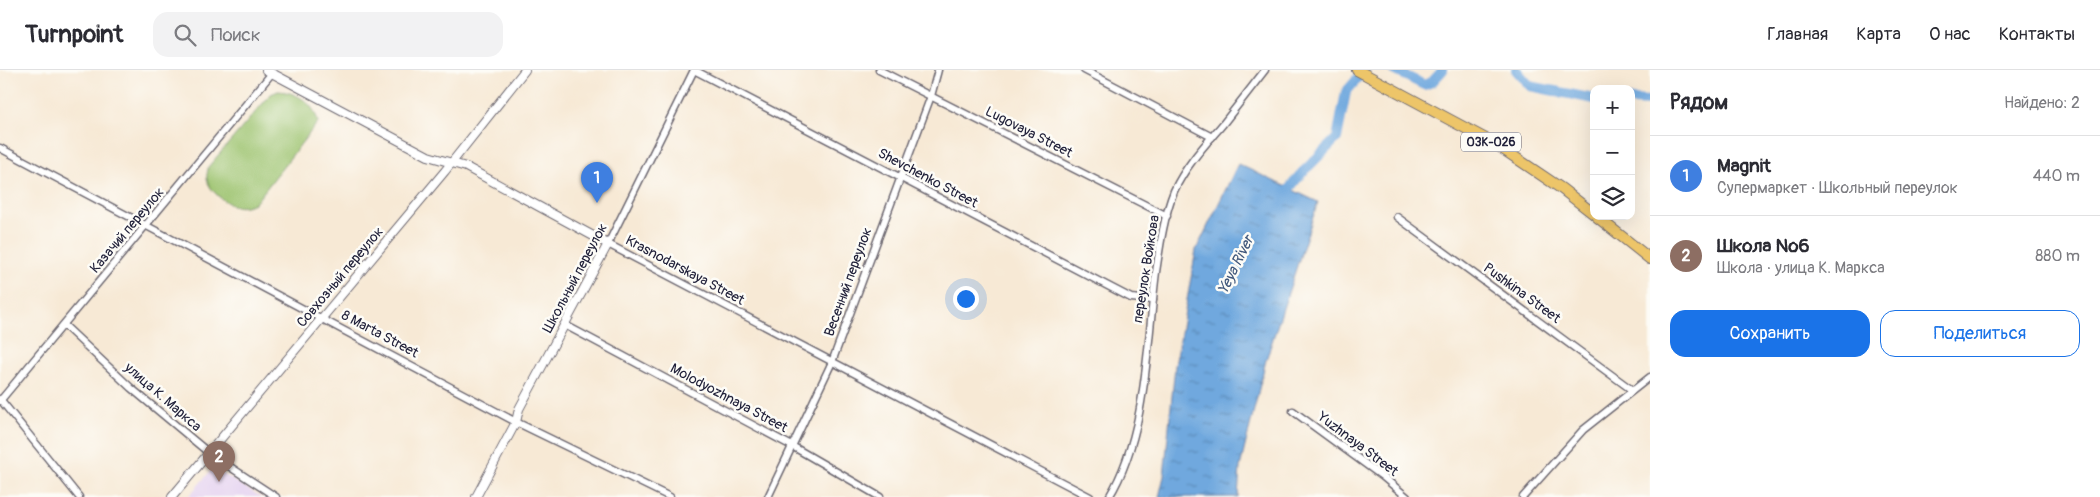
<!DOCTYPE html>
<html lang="ru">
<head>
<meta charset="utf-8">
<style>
  body { margin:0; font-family:Pangolin,sans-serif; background:#f2f2f3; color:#2b2b33 }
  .controls { position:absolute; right:15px; top:15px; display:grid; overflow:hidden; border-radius:10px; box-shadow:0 5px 20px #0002 }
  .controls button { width:45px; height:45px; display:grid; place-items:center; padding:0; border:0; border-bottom:1px solid #e1e1e2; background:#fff; color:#2b2b33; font:25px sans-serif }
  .you { position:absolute; left:965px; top:228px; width:18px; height:18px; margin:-12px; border:4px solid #fff; border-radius:50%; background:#1a73e8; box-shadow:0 0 0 8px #1a73e833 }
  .badge { display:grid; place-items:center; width:32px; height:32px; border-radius:50%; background:#1a73e8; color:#fff; font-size:16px; font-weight:700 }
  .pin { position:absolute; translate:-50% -41px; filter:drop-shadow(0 1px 2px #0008) }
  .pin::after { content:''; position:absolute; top:26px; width:18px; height:15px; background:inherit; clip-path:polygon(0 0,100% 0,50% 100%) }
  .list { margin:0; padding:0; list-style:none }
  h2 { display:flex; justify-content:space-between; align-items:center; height:65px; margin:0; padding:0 20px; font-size:21px }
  h2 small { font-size:16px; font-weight:400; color:#7c7c81 }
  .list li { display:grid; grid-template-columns:32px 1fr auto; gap:15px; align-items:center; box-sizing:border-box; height:80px; padding:0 20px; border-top:1px solid #e1e1e2 }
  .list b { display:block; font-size:19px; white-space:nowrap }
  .list p { margin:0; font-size:16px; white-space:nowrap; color:#7c7c81 }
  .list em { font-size:16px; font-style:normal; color:#7c7c81 }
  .actions { display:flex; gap:10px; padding:15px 20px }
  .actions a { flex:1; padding:11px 0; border:1px solid #1a73e8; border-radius:15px; text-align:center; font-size:18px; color:#1a73e8 }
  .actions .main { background:#1a73e8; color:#fff }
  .icon { flex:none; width:28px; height:28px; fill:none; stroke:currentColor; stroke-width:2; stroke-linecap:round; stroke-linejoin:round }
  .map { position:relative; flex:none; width:1650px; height:427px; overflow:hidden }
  header { display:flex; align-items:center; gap:30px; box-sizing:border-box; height:70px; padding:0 25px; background:#fff; border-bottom:1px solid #e1e1e2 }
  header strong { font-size:24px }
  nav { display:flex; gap:28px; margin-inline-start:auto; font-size:18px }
  .search { width:350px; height:45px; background:#f2f2f3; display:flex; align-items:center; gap:12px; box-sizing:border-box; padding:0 18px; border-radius:15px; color:#7c7c81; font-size:19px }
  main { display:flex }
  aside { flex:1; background:#fff }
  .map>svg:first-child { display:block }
</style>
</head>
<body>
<header>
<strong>Turnpoint</strong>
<div class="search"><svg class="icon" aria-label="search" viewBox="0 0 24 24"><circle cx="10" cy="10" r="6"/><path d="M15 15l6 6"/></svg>Поиск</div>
<nav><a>Главная</a><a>Карта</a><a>О нас</a><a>Контакты</a></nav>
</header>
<main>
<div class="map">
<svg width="1650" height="427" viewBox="0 0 1650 427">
  <defs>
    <pattern id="water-ripples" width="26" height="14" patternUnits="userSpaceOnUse" patternTransform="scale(1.25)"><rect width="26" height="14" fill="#6fa8de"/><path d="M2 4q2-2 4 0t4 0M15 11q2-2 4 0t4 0" fill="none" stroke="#5b88b5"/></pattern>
  </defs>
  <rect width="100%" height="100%" fill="#fdfcf7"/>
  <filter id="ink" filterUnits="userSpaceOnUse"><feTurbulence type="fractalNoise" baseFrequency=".02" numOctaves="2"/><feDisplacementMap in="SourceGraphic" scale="10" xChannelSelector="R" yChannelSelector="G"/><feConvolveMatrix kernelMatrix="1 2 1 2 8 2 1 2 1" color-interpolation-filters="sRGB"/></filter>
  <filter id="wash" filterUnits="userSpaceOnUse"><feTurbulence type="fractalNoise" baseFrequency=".0096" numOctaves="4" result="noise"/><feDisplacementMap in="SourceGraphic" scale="20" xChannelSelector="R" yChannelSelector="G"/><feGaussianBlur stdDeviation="1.12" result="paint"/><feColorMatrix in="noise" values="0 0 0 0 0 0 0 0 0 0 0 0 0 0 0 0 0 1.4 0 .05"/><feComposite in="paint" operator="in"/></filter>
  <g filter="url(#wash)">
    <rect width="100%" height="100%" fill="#f7e9d5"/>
    <polygon fill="#e5d3f1" points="213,398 261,427 188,427"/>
    <path fill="#9bc26d" stroke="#5e7254" d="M278,21c19,1 36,12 40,31l-63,81c-6,2 -13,5 -20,3 -10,-3 -26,-15 -28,-27 -1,-3 1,-8 1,-12l63,-73z"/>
    <polygon fill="url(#water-ripples)" stroke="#48658c" points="1238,94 1318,132 1266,290 1240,397 1238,427 1159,427 1164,406 1175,296 1196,180"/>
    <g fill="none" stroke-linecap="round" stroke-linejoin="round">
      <g stroke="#6fa8de" stroke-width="10">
        <polyline points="1394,0 1424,15 1432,12 1443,0"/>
        <polyline points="1516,0 1530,16 1594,29"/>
        <polyline points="1631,30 1650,31"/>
        <polyline points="1283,130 1289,119 1299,106 1337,68 1346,22 1365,0"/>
      </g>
    </g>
  </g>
  <g filter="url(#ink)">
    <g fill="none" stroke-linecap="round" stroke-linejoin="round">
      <g stroke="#6d6871" stroke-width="9">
        <g id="minor">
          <polyline points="694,0 608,174 1090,427"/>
          <polyline points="694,0 1131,228 1153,230"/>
          <polyline points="879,0 1167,146"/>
          <polyline points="1084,0 1212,67"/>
          <polyline points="0,78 516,352 670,427"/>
          <polyline points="1397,147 1632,320"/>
          <polyline points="64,255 131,318 209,383 276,427"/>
          <polyline points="565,255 792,376 880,427"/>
          <polyline points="0,329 79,427"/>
          <polyline points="0,331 272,3"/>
          <polyline points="1293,341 1382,406 1407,427"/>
          <polyline points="768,427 832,292 931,26 938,0"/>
          <path d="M1109,427c38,-62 38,-154 47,-225 4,-27 8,-56 18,-81 12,-26 31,-46 49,-67 14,-18 28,-36 42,-54"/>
          <polyline points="1523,427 1583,360 1650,307"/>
        </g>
      </g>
      <g stroke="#6d6871" stroke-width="10">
        <g id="tertiary">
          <polyline points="266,0 428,86 466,97 608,174 519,339 516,352 476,427"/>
          <polyline points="172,427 445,101 525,0"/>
        </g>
      </g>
      <g stroke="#6d6871" stroke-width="12">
        <g id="primary">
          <polyline points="1357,0 1497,75 1562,119 1594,144"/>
          <polyline points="1596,146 1650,189"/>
        </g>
      </g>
      <use href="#minor" stroke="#fff" stroke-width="6"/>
      <use href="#tertiary" stroke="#fff" stroke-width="8"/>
      <use href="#primary" stroke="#edc569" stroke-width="10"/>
    </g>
  </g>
  <g text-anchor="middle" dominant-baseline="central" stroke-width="5" stroke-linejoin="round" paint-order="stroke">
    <rect fill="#fdfcf7" stroke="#646373" stroke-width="1" x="1461" y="62.5" width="60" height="19" rx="4"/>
    <g font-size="12" font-weight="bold" fill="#22223b">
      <text x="1491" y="72">03К-026</text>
    </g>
    <g font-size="14" fill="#22223b" stroke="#fdfcf7">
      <text transform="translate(1029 62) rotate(27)">Lugovaya Street</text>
      <text transform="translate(928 108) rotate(28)">Shevchenko Street</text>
      <text transform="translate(127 160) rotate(-50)">Казачий переулок</text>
      <text transform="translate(1146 199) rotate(-81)">переулок Войкова</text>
      <text transform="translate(685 200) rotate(28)">Krasnodarskaya Street</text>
      <text transform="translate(340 207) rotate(-50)">Совхозный переулок</text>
      <text transform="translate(575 208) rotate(-62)">Школьный переулок</text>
      <text transform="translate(848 212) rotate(-70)">Весенний переулок</text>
      <text transform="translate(1522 223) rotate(36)">Pushkina Street</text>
      <text transform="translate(380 264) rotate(28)">8 Marta Street</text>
      <text transform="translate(163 327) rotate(41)">улица К. Маркса</text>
      <text transform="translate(729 328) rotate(28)">Molodyozhnaya Street</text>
      <text transform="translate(1358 374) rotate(37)">Yuzhnaya Street</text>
    </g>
    <g font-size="15" font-style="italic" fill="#41587c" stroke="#fdfcf7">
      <text transform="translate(1236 195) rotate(-64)">Yeya River</text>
    </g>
  </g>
</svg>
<div class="controls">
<button>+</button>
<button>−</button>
<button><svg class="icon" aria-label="layers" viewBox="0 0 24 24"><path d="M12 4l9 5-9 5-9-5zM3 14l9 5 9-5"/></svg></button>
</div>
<div class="you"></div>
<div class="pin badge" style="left:597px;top:133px;background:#3f7fe0">1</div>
<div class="pin badge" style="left:219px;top:412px;background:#8d6e63">2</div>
</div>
<aside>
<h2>Рядом<small>Найдено: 2</small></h2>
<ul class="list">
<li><span class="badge" style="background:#3f7fe0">1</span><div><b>Magnit</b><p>Супермаркет · Школьный переулок</p></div><em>440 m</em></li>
<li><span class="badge" style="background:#8d6e63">2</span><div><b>Школа №6</b><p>Школа · улица К. Маркса</p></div><em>880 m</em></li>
</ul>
<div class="actions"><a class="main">Сохранить</a><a>Поделиться</a></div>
</aside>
</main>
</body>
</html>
